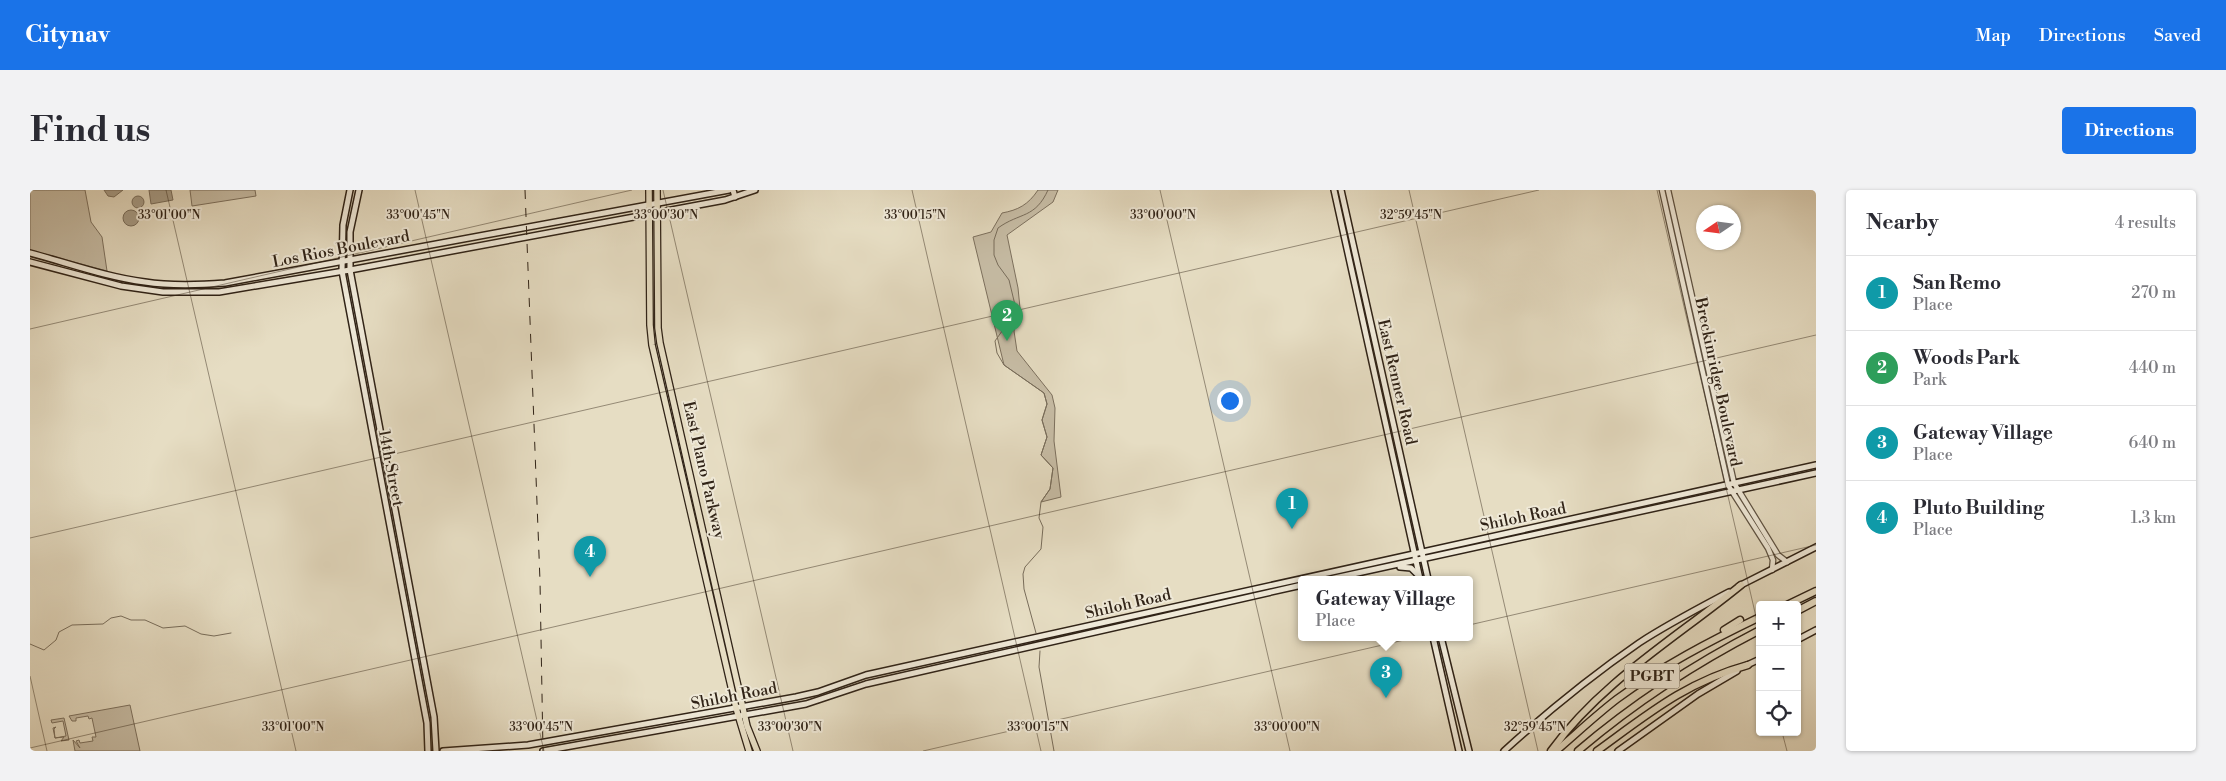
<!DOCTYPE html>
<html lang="en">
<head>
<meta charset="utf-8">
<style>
  body { margin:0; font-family:"Libre Bodoni",serif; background:#f2f2f3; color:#2b2b33 }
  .controls { position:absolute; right:15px; bottom:15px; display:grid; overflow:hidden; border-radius:5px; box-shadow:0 1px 4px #0004 }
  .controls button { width:45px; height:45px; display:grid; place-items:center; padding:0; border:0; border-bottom:1px solid #e1e1e2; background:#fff; color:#2b2b33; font:25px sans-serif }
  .compass { position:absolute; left:1666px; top:15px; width:45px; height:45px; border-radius:50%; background:#fff; box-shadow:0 1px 4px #0004; rotate:257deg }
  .you { position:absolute; left:1199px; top:210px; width:18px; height:18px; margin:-12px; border:4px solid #fff; border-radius:50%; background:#1a73e8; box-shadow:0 0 0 8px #1a73e833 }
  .badge { display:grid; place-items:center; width:32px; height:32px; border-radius:50%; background:#1a73e8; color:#fff; font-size:16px; font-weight:700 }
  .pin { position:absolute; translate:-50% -41px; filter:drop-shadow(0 1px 2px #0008) }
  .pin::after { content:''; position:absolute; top:26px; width:18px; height:15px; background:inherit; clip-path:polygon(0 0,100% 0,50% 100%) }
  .popup { position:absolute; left:1268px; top:386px; width:175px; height:65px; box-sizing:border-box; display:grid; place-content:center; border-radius:5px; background:#fff; filter:drop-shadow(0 1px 4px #0005); font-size:16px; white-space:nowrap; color:#7c7c81 }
  .popup b { font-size:19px; color:#2b2b33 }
  .popup::after { content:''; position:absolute; left:50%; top:100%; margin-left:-10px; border:10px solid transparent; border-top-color:#fff }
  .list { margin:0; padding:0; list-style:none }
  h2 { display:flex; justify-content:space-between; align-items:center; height:65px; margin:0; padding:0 20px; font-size:21px }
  h2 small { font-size:16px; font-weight:400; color:#7c7c81 }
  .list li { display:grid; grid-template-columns:32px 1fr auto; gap:15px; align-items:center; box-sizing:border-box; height:75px; padding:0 20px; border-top:1px solid #e1e1e2 }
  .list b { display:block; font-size:19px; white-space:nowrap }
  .list p { margin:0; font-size:16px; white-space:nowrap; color:#7c7c81 }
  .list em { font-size:16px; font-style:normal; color:#7c7c81 }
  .icon { flex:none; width:28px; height:28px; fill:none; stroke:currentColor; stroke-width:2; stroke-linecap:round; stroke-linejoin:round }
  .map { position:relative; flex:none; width:1786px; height:561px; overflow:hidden; border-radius:5px }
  header { display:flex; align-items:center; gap:30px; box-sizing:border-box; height:70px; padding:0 25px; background:#1a73e8; color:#fff }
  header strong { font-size:24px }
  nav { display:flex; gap:28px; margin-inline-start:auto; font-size:18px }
  .intro { display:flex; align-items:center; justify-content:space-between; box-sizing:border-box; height:120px; padding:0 30px }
  h1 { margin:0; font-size:35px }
  .button { padding:12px 22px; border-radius:5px; background:#1a73e8; color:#fff; font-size:18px; font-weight:700 }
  main { display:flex; gap:30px; padding:0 30px }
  aside { flex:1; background:#fff; border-radius:5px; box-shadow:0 1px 4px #0004 }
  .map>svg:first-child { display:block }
</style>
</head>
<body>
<header>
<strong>Citynav</strong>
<nav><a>Map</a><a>Directions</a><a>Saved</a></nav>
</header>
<div class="intro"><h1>Find us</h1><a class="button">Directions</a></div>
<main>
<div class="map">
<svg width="1786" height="561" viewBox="0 0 1786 561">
  <rect width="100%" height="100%" fill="#e6ddc3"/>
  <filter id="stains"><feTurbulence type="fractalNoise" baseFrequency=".004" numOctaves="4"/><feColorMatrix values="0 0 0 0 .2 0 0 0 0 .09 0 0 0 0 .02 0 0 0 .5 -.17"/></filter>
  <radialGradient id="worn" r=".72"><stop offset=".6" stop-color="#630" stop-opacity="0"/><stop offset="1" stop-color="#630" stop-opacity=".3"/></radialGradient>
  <g fill="#c7bda6" stroke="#7c705e">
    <polygon points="0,0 55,0 61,32 72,47 77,81 0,60"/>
    <polygon points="160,0 225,0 226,6 162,16"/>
    <path d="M1008,0h20l-5,12 -46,33 11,53 2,20 -6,23 3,20 35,44 3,13 -1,33 7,56 -20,5 9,-13 3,-21 -12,-13 6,-18 -5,-17 5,-16 -3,-11 -40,-28 -31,-128 18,-5 11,-19c16,-3 26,-8 36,-23z"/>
    <polygon points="100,515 110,561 45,561 43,550 50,558 46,551 49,550 50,553 63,551 62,547 66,547 62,528 59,529 58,526 46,528 46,531 42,531 39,526"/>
    <polygon points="34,528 39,550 31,551 34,547 25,548 23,538 26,537 24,539 25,548 36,546 33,531 22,533 21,530"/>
  </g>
  <g fill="#a89e89" stroke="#786d5b">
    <polygon points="74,0 93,0 84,7 78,6"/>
    <polygon points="119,0 141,0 143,10 121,14"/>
    <circle cx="108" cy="12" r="6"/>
    <circle cx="101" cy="28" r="8"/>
  </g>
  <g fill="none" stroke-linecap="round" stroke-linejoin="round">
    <g stroke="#786d5b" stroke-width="1">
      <path d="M1006,443l-12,-44 -1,-15 2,-7 16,-18 2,-22 -4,-9 2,-16 9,-13 3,-21 -12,-13 6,-18 -5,-17 5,-16 -3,-11 -40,-28 -7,-12 -2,-12 17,-24 3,-12 -6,-25 -11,-15 -4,-10v-15l4,-12c22,-16 37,-9 50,-38"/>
      <polyline points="0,454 14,460 26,450 29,442 42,435 73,434 81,428 91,426 101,430 115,430 133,438 155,436 171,444 184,446 201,443"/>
      <polyline points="1010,461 1009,477 1024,561"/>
    </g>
    <g stroke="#5e5242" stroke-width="7">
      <g id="tertiary">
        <polyline points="1632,0 1698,295 1738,358 1743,370 1742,380"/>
        <polyline points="1638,0 1704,293 1748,365 1757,372"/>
      </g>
    </g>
    <g stroke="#302317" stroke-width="8">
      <g id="secondary">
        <polyline points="320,0 313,35 312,81 397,533 398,561"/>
        <polyline points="329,0 320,42 320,80 404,527 406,561"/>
        <polyline points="703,0 705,7"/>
        <polyline points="1304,0 1390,389"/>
        <polyline points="1311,0 1398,389"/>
        <path d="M0,63c38,10 76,24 115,29 26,4 54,3 80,1l504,-93"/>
        <polyline points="0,72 91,96 133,102 189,102 320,80 695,10 725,0"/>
        <polyline points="1370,377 1381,378 1388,385"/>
        <polyline points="1300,389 1786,283"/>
        <polyline points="1709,396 1786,357"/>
        <polyline points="1403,447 1429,561"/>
        <polyline points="1411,447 1439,561"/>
        <polyline points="1767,450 1786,440"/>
        <polyline points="1715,476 1730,469"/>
        <polyline points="413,561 498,555 766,507 788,502 836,485 1786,275"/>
        <polyline points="513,561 776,514 836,494 1272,395"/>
        <path d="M1474,561c43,-39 87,-75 135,-108 29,-19 60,-35 90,-51"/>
        <polyline points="1588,561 1668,504 1707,481"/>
      </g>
    </g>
    <g stroke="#302317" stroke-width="8">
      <g id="primary">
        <polyline points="619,0 620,135 622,155 706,518 719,561"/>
        <polyline points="627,0 628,138 630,153 717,536 727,561"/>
      </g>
    </g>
    <g stroke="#302317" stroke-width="9">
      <g id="motorway">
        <polyline points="1757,415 1786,401"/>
        <polyline points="1767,421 1786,411"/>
        <polyline points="1694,440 1710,430"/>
        <path d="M1521,561c50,-69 125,-113 190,-166"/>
        <path d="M1526,561c20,-17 40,-36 61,-52 45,-33 93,-58 143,-82"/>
        <path d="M1548,561c56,-48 116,-87 182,-121"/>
        <path d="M1567,561c51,-37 89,-69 151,-86"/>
      </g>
    </g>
    <use href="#tertiary" stroke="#efe9d8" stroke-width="4.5"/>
    <use href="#secondary" stroke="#efe9d8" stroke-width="5"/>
    <use href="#primary" stroke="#e6ddc3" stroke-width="5.5"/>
    <use href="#motorway" stroke="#e6ddc3" stroke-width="6"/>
    <polyline stroke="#302317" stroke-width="1" stroke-dasharray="9 9" stroke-linecap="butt" points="495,0 510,391 513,561"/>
  </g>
  <path fill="none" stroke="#302317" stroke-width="1" stroke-opacity="0.45" d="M136,0l130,561M385,0l129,561M633,0l130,561M882,0l129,561M1130,0l130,561M1379,0l129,561M1627,0l103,444M0,139l602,-139M0,348l1509,-348M0,486l17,75M1752,542l5,19M0,558l1786,-413M893,561l893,-206"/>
  <g text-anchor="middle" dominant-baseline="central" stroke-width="4" stroke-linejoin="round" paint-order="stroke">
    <rect fill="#efe9d8" stroke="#695e51" stroke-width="1" x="1594.5" y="473.5" width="55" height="25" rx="4"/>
    <g font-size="15" font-weight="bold" fill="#302317">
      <text x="1622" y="486">PGBT</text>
    </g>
    <g font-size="16" fill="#302317" stroke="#efe9d8">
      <text transform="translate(311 59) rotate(-11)">Los Rios Boulevard</text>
      <text transform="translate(1367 192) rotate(77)">East Renner Road</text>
      <text transform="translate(1688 192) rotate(78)">Breckinridge Boulevard</text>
      <text transform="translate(361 278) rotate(79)">14th Street</text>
      <text transform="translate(674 280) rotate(77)">East Plano Parkway</text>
      <text transform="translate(1493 327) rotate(-12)">Shiloh Road</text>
      <text transform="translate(1098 414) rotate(-13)">Shiloh Road</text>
      <text transform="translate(704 506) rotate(-11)">Shiloh Road</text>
    </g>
  </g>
  <g font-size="12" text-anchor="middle" fill="#302317" stroke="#efe9d8" stroke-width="4" stroke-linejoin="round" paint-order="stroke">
    <text x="139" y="29">33°01'00"N</text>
    <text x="388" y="29">33°00'45"N</text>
    <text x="636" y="29">33°00'30"N</text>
    <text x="885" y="29">33°00'15"N</text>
    <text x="1133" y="29">33°00'00"N</text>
    <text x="1381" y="29">32°59'45"N</text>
    <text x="263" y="541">33°01'00"N</text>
    <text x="511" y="541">33°00'45"N</text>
    <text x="760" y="541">33°00'30"N</text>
    <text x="1008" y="541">33°00'15"N</text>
    <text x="1257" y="541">33°00'00"N</text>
    <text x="1505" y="541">32°59'45"N</text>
  </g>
  <rect width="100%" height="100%" filter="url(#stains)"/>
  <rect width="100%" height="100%" fill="url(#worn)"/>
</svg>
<div class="controls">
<button>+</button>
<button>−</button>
<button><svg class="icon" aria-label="locate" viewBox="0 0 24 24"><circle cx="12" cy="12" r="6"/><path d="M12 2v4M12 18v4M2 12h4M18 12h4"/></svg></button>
</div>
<svg class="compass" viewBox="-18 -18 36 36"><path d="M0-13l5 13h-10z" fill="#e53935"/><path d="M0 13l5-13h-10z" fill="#7c7c81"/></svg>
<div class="you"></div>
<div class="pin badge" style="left:1262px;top:339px;background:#0f9aa8">1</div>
<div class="pin badge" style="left:977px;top:151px;background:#2e9e5b">2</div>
<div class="pin badge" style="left:1356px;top:508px;background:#0f9aa8">3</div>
<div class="popup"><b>Gateway Village</b>Place</div>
<div class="pin badge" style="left:560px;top:387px;background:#0f9aa8">4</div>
</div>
<aside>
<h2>Nearby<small>4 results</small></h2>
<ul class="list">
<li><span class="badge" style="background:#0f9aa8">1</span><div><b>San Remo</b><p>Place</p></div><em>270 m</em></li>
<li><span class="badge" style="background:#2e9e5b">2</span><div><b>Woods Park</b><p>Park</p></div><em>440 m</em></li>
<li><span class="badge" style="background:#0f9aa8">3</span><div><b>Gateway Village</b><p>Place</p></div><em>640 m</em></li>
<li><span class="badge" style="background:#0f9aa8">4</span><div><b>Pluto Building</b><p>Place</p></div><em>1.3 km</em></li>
</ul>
</aside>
</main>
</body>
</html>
